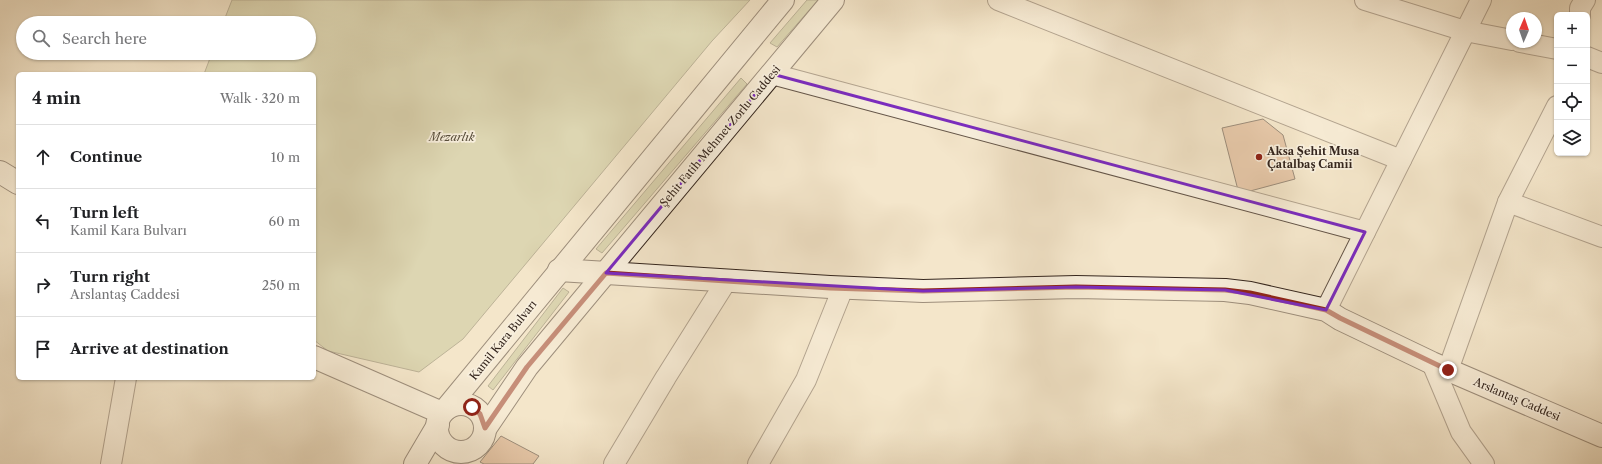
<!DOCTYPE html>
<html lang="en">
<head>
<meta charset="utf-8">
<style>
  body { margin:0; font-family:"Libre Caslon Text",serif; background:#f2f2f2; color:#202124 }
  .controls { position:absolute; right:12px; top:12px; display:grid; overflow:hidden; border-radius:6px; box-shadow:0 1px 3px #0004 }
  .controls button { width:36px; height:36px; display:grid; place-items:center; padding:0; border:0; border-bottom:1px solid #e0e0e0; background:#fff; color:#202124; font:20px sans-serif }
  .compass { position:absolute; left:1506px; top:12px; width:36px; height:36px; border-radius:50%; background:#fff; box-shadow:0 1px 3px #0004; rotate:2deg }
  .stop { position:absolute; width:12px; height:12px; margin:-9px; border:3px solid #8f2418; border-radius:50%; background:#fff }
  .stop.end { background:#8f2418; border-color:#fff; box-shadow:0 1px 4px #0008 }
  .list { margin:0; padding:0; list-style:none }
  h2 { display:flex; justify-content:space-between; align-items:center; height:52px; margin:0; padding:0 16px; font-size:17px }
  h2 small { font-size:13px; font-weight:400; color:#757577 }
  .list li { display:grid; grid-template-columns:26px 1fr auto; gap:12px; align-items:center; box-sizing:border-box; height:64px; padding:0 16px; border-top:1px solid #e0e0e0 }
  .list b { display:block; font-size:15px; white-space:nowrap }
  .list p { margin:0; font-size:13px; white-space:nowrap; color:#757577 }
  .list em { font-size:13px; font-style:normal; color:#757577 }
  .icon { flex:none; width:22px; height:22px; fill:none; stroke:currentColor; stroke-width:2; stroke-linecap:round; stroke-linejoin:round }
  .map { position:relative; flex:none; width:1602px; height:464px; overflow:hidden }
  .search { position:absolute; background:#fff; box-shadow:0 1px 3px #0004; left:16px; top:16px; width:300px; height:44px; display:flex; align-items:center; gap:10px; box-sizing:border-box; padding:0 14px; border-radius:22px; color:#757577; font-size:15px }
  .panel { position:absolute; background:#fff; box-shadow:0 1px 3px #0004; left:16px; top:72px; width:300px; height:308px; border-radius:6px }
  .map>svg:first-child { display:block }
</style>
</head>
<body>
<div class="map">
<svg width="1602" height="464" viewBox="0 0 1602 464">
  <rect width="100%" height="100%" fill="#f4e6cb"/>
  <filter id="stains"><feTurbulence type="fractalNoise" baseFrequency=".005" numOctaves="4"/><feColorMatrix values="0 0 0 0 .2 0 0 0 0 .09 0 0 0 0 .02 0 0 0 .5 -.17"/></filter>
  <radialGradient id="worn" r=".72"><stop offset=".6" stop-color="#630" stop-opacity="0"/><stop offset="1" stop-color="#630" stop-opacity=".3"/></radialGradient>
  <g fill="#c0c495" stroke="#7a755a">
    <polygon points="232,0 750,0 712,41 463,339 419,372 328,351 314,340 314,74 204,74 212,53 309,53 309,23 223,23"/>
    <polygon points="807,0 818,0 777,47 770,43"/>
    <polygon points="741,78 747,84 602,253 596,249"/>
    <polygon points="563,288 569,292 493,390 488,386"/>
  </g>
  <g fill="#d9a986" stroke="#35261e">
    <polygon points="1263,119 1283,135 1295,179 1239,194 1222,128"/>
    <polygon points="501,436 539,456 533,464 484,464 480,462"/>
  </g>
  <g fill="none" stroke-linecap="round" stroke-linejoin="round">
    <g stroke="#655649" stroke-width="22">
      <g id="street">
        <polyline points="998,0 1401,160"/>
        <polyline points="1365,0 1465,31 1512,40"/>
        <polyline points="1580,15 1580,8 1585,0"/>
        <polyline points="1520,42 1557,49"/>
        <polyline points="1587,57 1602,63"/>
        <polyline points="772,74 1365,232"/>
        <polyline points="1508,202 1602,237"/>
        <polyline points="1326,310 1481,0"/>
        <polyline points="1432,363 1461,432 1484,464"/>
        <polyline points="1448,370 1508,202 1557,106"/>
        <polyline points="111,464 126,378"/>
        <polyline points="614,464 666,377 727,280"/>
        <polyline points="758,464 806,380 843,288"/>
      </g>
    </g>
    <g stroke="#35261e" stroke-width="24">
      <g id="secondary">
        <polyline points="0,172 18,183"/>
        <polyline points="559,270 830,287 923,291 1076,287 1225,290 1250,293 1326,310 1340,319 1432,363 1602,436"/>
        <polyline points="314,357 442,413"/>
        <circle cx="461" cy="428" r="24"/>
        <polyline points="446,409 783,0"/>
        <polyline points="485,429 527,367 833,0"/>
        <polyline points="415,464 438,425"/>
      </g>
    </g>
    <use href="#street" stroke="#f8efdd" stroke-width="20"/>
    <use href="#secondary" stroke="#f8efdd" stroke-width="22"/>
  </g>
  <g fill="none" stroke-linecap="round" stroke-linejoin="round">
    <polyline stroke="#8f2418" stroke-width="5" points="472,407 480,414 485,428 527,367 606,273 830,288 923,291 1076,287 1225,290 1250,293 1326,310 1340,318 1448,370"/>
  </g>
  <path d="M0 0H1602V464H0ZM772,74l593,158 -39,78 -101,-20 -149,-3 -153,4 -317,-18z" fill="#f4e6cb" fill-opacity=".55" fill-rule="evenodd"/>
  <path fill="none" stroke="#7b2cbf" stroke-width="3" stroke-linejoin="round" d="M772,74l593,158 -39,78 -101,-20 -149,-3 -153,4 -317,-18z"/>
  <circle fill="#8f2418" stroke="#f8efdd" stroke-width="1.5" cx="1259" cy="157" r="4"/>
  <g text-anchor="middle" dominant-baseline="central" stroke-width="3.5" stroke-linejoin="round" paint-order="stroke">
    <g font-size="11" fill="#35261e" stroke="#f8efdd">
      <text transform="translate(720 136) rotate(-50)">Şehit Fatih Mehmet Zorlu Caddesi</text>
      <text transform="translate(503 340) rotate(-51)">Kamil Kara Bulvarı</text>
      <text transform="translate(1517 399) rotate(23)">Arslantaş Caddesi</text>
    </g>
    <g font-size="11" font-style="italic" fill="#584e3c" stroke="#f8efdd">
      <text x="452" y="137">Mezarlık</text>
    </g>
    <g font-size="11" font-weight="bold" fill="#35261e" stroke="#f8efdd" text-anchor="start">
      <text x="1267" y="151">Aksa Şehit Musa<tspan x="1267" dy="13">Çatalbaş Camii</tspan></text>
    </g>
  </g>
  <rect width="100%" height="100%" filter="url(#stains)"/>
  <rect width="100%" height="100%" fill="url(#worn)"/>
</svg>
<div class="controls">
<button>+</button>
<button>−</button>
<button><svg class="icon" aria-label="locate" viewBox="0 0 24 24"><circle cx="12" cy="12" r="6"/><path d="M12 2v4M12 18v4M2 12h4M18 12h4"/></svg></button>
<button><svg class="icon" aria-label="layers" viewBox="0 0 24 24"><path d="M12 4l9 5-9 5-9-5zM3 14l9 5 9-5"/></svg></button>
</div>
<svg class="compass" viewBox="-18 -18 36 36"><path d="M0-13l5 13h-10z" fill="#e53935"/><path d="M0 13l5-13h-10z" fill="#757577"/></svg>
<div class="stop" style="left:472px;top:407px"></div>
<div class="stop end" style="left:1448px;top:370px"></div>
<div class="search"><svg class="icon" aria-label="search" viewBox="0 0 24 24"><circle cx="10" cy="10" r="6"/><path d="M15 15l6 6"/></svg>Search here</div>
<section class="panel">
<h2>4 min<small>Walk · 320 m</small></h2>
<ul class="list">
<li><svg class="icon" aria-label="ahead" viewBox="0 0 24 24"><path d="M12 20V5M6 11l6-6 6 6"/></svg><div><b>Continue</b></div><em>10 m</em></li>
<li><svg class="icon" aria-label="left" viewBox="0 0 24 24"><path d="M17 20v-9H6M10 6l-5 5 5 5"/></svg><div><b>Turn left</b><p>Kamil Kara Bulvarı</p></div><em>60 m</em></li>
<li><svg class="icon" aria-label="right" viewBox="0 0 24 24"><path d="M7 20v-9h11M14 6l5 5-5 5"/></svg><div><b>Turn right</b><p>Arslantaş Caddesi</p></div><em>250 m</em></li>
<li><svg class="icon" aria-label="arrive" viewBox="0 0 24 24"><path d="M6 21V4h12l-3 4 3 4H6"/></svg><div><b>Arrive at destination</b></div></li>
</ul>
</section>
</div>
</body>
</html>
